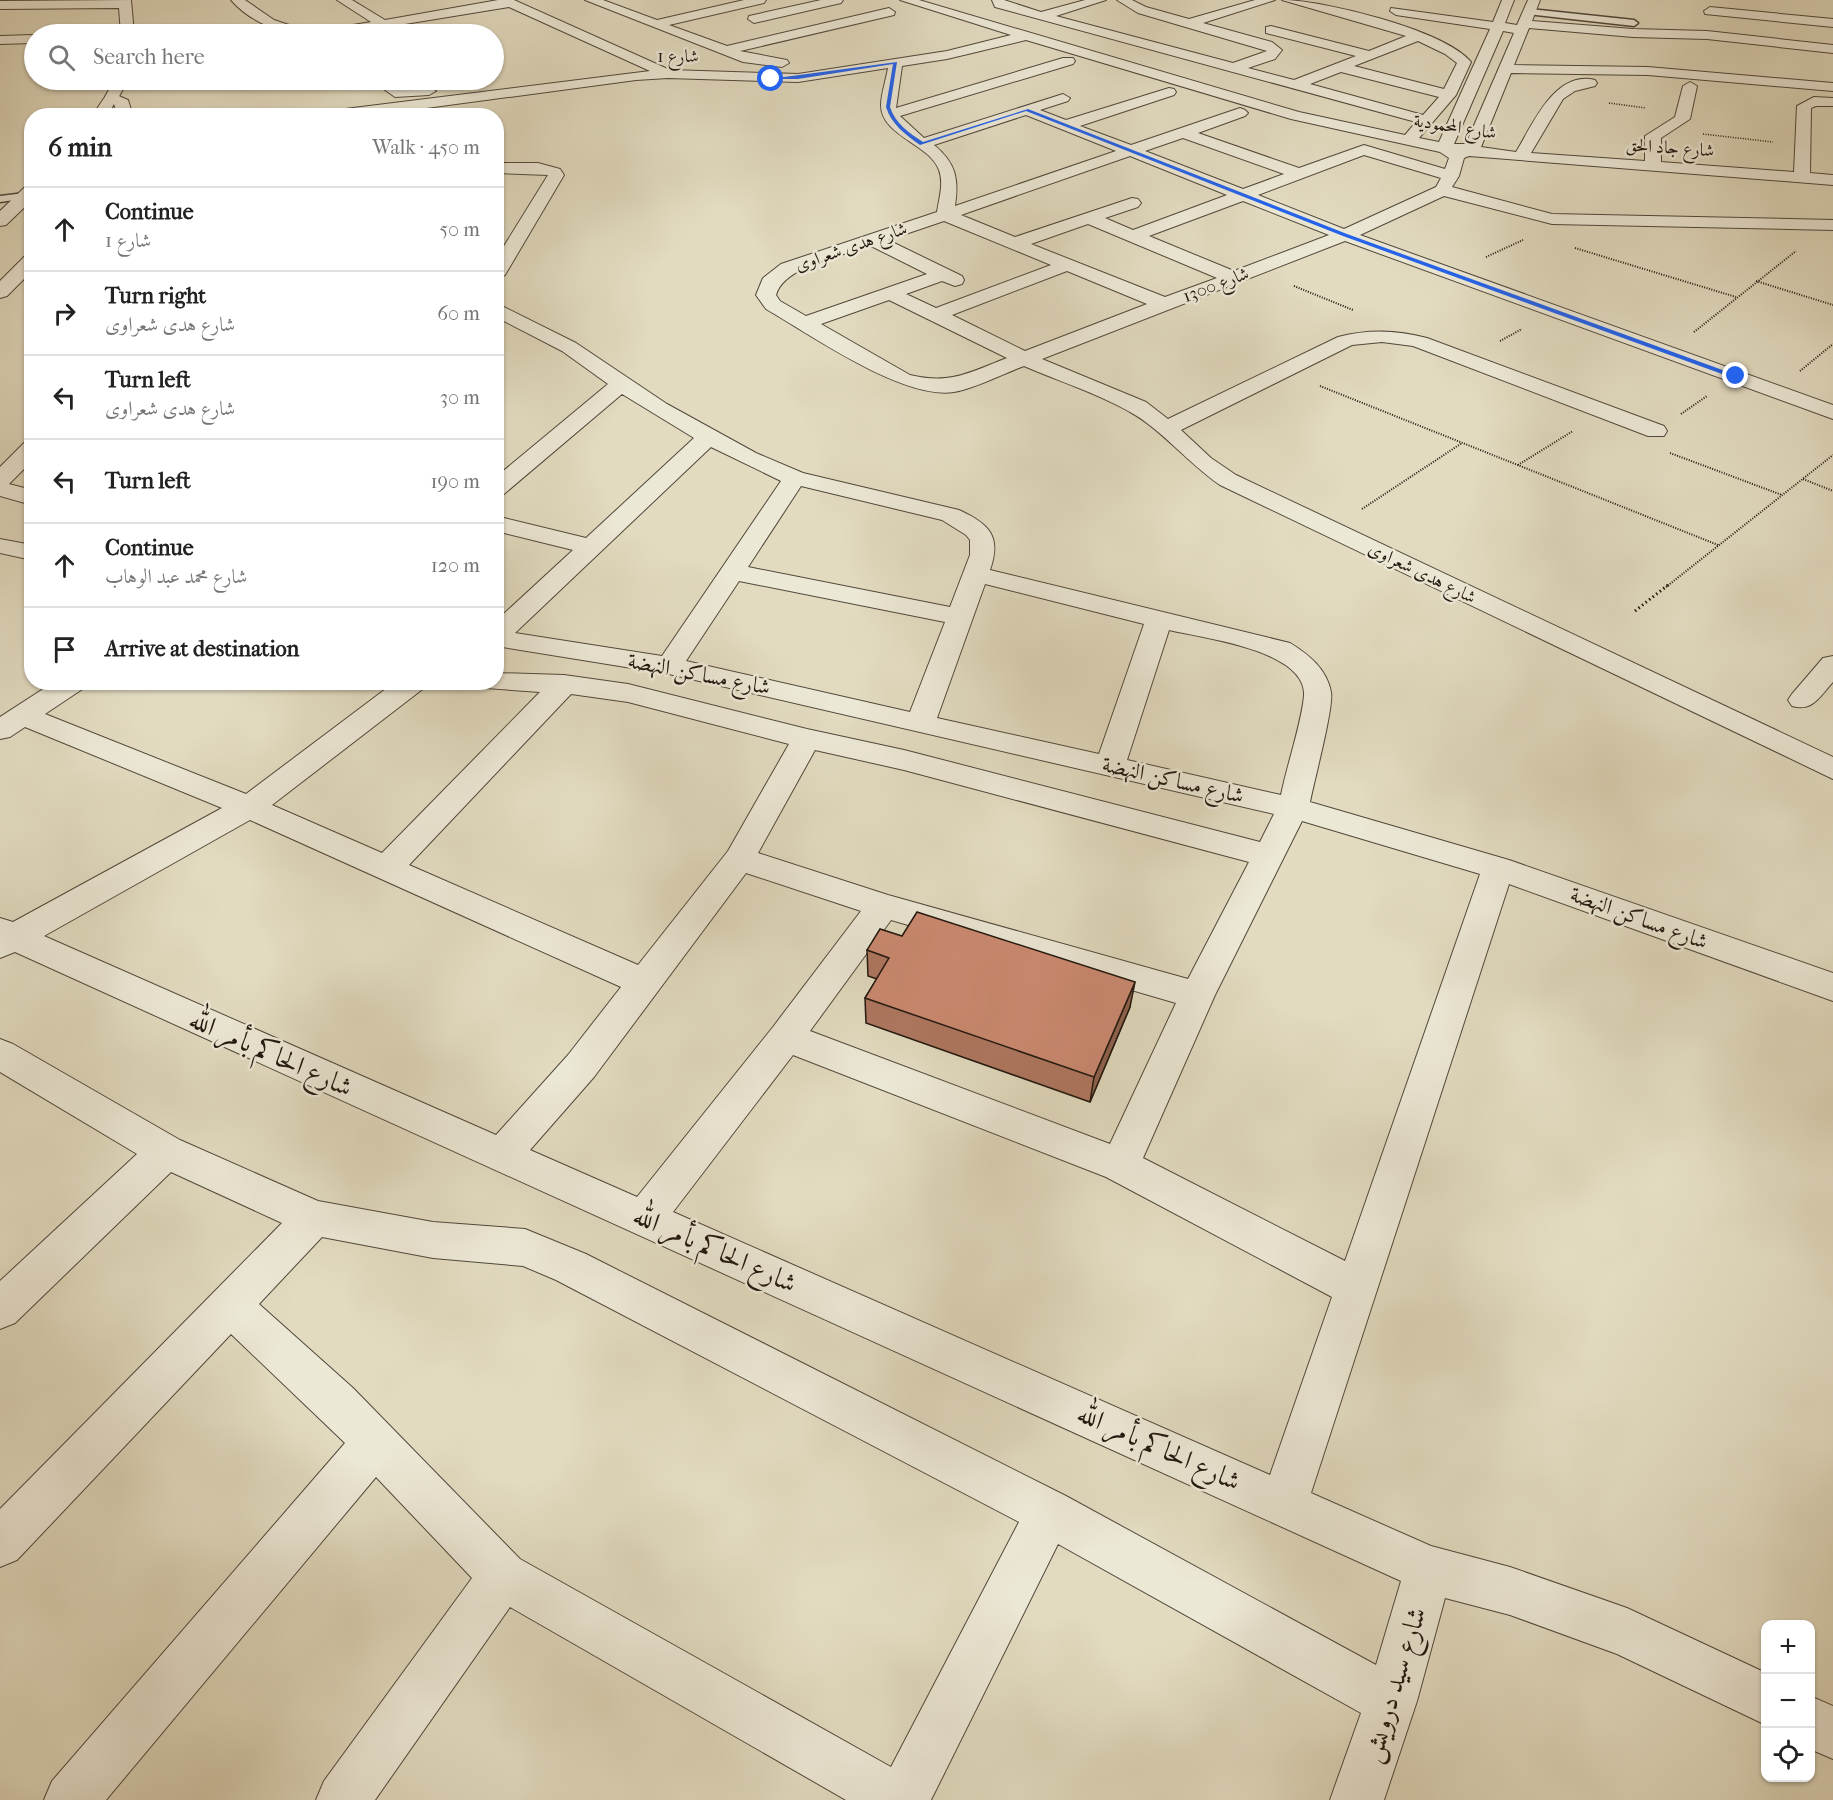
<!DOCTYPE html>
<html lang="en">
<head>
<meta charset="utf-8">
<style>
  body { margin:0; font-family:"IM FELL French Canon",Amiri,serif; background:#f2f2f2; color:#222 }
  .controls { position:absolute; right:18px; bottom:18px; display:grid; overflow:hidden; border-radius:12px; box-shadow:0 2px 4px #0004 }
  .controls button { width:54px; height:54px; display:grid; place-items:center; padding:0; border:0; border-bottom:2px solid #e0e0e0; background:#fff; color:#222; font:30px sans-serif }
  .stop { position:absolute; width:18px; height:18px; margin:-14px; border:4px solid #2563eb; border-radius:50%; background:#fff }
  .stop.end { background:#2563eb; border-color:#fff; box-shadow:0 2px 6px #0008 }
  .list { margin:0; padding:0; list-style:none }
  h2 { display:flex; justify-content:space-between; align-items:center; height:78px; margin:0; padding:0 24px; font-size:26px }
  h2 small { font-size:20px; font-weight:400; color:#767676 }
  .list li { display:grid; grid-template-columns:39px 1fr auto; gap:18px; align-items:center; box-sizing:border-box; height:84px; padding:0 24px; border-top:2px solid #e0e0e0 }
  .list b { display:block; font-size:22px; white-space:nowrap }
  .list p { margin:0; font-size:20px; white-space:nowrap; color:#767676 }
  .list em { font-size:20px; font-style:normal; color:#767676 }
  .icon { flex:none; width:33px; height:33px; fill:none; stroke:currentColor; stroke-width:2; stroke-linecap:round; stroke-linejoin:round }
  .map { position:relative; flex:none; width:1833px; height:1800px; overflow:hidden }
  .search { position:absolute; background:#fff; box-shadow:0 2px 4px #0004; left:24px; top:24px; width:480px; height:66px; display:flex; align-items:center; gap:15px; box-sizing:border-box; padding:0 21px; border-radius:33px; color:#767676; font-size:22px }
  .panel { position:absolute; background:#fff; box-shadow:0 2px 4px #0004; left:24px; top:108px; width:480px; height:582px; border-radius:24px }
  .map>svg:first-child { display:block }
</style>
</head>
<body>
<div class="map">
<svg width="1833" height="1800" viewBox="0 0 1833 1800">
  <rect width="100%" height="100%" fill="#e2dbc0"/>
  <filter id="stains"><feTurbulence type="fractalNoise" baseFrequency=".00333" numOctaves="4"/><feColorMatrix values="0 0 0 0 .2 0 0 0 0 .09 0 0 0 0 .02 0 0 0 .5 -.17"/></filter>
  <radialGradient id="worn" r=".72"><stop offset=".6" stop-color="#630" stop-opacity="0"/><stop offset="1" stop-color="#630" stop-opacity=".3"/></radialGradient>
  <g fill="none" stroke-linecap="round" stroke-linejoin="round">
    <g stroke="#51483b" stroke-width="3">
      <g id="service">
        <polygon points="1530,9 1634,20 1638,23 1634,26 1527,14"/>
        <polygon points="25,193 29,194 29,198 0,202 0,196"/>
      </g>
    </g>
    <g stroke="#51483b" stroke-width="2">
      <g id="minor">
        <polygon points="131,0 134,34 121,34 119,8 0,9 0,1"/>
        <path d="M231,0h14l29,20 42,14c-30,3 -65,-11 -85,-34z"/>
        <path d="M337,0h15l33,20 113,-20h16l156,70 128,4 149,-23 64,-16 -111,-35h19l380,112 106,23 11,-13 -421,-115 -3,-7h12l37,12 44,-12h21l-50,16 177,47 34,-12 -129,-38 -21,-13h15l14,7 43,12 66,-19h20l-72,23 69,19 10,8 -7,9 -27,9 46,12 62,-24 -90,-23v-6l5,-1 98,25 37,-15 -124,-36c41,0 163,30 189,62l-15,33 -37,43 20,4 51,-113 -94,-14 -6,-4 1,-3 102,14 9,-22h12l-9,23 12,2 11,-25h12l-8,21 101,8 74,2 126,14v8l-126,-14 -74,-2 -104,-9 -15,37 134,2 185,16v8l-185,-16 -137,-2 -30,74 35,5c17,-28 39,-82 79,-72l2,3 -2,3 -20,5 -12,8 -32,54 114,8v-25l30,-19 8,-31 7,-4 7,4 -7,33 -29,19v24l133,10 3,-66 17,-9 19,1v8h-17l-5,2 -1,65 23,2v10l-364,-29 -5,2 -5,18 -7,11 100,27 281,6v10l-281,-6 -108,-28 -84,39 473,170v14l-488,-178 -303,118 104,43 22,17 170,-82c31,-8 58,-7 89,1l237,88 3,5 -3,5h-16l-235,-90 -31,-4 -30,3 -171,85 30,28 25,17 597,282v22l-613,-294c-31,-21 -60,-57 -90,-73 -33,-19 -72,-31 -106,-46 -22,8 -47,22 -70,26 -51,8 -143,-57 -188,-83l-10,-14 7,-17 18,-14 156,-52c2,-13 7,-29 2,-42 -9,-26 -58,-34 -58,-65 0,-11 5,-25 7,-37l-90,14 -130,-4 -32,2 -269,36h-45l7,-5 321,-40 -141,-64 -165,27h-27l6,-4 48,-8zM1503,31l11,2 -48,111h-12zM1026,40l265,79 149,33 9,6 -4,11 -81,-24 -65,23 -101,-35 47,-17 3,-3 -3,-3 -5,-2 -109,37 -51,-19 94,-31 2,-3 -2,-3 -5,-1 -103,32 -26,-10 28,-9 2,-3 -7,-4 -139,44 -24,-22 173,-52 2,-3 -2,-3h-10l-167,50 6,-42 45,-7zM1418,41l27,13 12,9 -13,26 -90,-23zM1341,72l98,25 -16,18 -113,-31zM1026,115l90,36 -161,55c4,-27 1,-43 -21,-61zM1183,138l101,36 -41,15 -98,-38zM1364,155l77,23 -5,9 -92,42 -86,-34zM1130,156l97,39 -94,35 -28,-12 33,-11 3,-4 -3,-4 -6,-1 -117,39 -54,-22zM1243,201l86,34 -95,36 -85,-35zM944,221l107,44 -115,43 -30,-14 36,-13 13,5 7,-2 2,-4 -2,-4 -74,-36zM1088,224l129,54 -52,19 -134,-53zM871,246l56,28 -121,42 -26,-15 -4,-6c8,-29 68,-40 95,-49zM1067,271l80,33 -122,47 -73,-36zM889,300l118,58c-37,14 -56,27 -97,17l-89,-51z"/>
        <polygon points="585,0 603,0 657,20 744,0 766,0 764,3 669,25 727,46 889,8 895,12 894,15 740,51 787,60 789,63 782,67 743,62"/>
        <polygon points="821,0 843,0 841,3 754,23 748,19 749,16"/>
        <polygon points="1710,7 1833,19 1833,27 1705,14 1704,11"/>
        <polygon points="34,35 34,43 0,44 0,36"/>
        <polygon points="114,80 128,80 117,100 112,101 105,97"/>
        <polygon points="371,80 386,80 398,88 429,87 436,91 429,95 395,97"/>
        <polygon points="496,163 538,163 560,169 564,175 505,275 496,281 496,259 548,175 496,173"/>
        <path d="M496,303l80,40 91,61 89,49 47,20 156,37c30,14 43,26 31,60l300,73c18,11 37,26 41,49 3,15 -17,89 -21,110l199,58 324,113v28l-324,-117 -198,609 120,53 79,21 117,41 139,65v52l-149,-71 -107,-39 -65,-17 -28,103 -33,99h-54l31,-87 -303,-169 -127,256h-85l-336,-193 -135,193h-59l8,-19 148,-203 -96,-101 -270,323h-62l8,-19 293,-338 -114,-109 -214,226 -17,7v-58l282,-286 -111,-51 -156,151 -15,6v-48l137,-127 -137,-82v-33l13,5 167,96 138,61 115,21 92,7 61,25 480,242 310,169 25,-84 -1386,-629 -15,6v-40l13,4 209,-114 -197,-81 -15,10 -10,2v-22l54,-35h34l-4,6 -39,26 201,80 149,-112h33l-4,6 -152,117 110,48 158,-161 -54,-4 -4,-6h14v-9l68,2 64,9 179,45 97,21 356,92 14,-28 -605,-140 -173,-28v-25l77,-71 -77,-19v-15l90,22 108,-100 -72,-44 -118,100 -8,2v-19l112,-93 -46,-33 -66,-34zM711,447l70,34 -119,175 -147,-23zM801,486l141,34 24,15 4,5v15l-20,52 -202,-40zM739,581l206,41 -35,90 -224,-51zM985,584l159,40 -45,130 -162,-36zM1169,630c33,8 138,20 135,66 -3,29 -17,69 -23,99l-154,-35zM571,694l57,8 161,42 -61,107 -90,114 -229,-100zM815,750l89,20 345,92 -61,117 -300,-84 -130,-42zM250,820l371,167 -53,68 -72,80 -452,-199zM1302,821l178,53 -135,387 -202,-103 72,-163zM746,873l115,38 -88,116 -136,170 -107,-47 64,-73zM891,920l285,83 -66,141 -300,-113zM793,1055l313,122 226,120 -62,178 -597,-263zM322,1237l111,21 90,8 33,14 463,242 -128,245 -371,-208 -167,-171 -94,-84z"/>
        <polygon points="32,441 32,461 9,484 32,490 32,505 0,496 0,467 24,443"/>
        <polygon points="0,539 32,545 32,560 0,553"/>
        <path d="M1833,656v26c-13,14 -20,30 -41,24l-4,-6 4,-6 31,-36z"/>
        <polygon points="1810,1696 1833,1706 1833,1759 1810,1749"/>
      </g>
    </g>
    <g stroke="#51483b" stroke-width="2">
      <g id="tertiary">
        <polygon points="112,93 128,100 133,116 118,116 114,104 107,116 92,116 107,94"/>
        <polygon points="32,185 32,200 6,225 0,226 0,211 26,186"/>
        <polygon points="32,255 32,271 7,296 0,298 0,281 25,256"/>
      </g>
    </g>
    <g stroke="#21170f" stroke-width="1.5" stroke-dasharray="1 1.5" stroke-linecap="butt">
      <polyline points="1609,103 1646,108"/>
      <polyline points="1703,134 1773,142"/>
    </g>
    <g stroke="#21170f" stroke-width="2" stroke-dasharray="1 1.5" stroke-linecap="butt">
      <polyline points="1575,248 1736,297"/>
      <polyline points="1486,257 1523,240"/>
      <polyline points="1756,281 1833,305"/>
      <polyline points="1294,286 1353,310"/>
      <polyline points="1694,332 1796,251"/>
      <polyline points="1500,341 1522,329"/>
      <polyline points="1800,371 1833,344"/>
      <polyline points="1320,386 1718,545"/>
      <polyline points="1681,414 1707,396"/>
      <polyline points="1670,453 1782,495"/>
      <polyline points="1518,465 1573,431"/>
      <polyline points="1803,479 1833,491"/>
      <polyline points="1362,509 1462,443"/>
      <polyline points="1666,587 1833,455"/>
    </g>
    <polyline stroke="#21170f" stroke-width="3" stroke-dasharray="1.5 3" stroke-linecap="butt" points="1635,611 1668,585"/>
    <use href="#service" fill="#ece8d6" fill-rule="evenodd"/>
    <use href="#minor" fill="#ece8d6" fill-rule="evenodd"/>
    <use href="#tertiary" fill="#ece8d6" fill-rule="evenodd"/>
  </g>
  <polygon fill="#af7761" stroke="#21170f" stroke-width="1.5" points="867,950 1130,1007 1090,1102 866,1023 865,998 877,979 868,976"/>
  <polygon fill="#8f614f" stroke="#21170f" stroke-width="1.5" points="1135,982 1130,1007 1090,1102 1094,1077"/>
  <polygon fill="#cc8a71" stroke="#21170f" stroke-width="1.5" points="917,912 1135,982 1094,1077 865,998 889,958 867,950 880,929 902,936"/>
  <path fill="#2563eb" d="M897,62l-7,45c5,16 19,26 33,35l105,-33 319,125 392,142 -6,2 -390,-142 -317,-125 -106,34c-14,-10 -29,-21 -34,-38l7,-43 -95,15h-29z"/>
  <g text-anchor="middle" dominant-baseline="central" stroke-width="5" stroke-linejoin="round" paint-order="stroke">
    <g font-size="18" fill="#21170f" stroke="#ece8d6">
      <text x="678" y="56">شارع 1</text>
      <text transform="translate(1455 127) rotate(9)">شارع المحمودية</text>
      <text transform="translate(1670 148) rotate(4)">شارع جاد الحق</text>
      <text transform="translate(851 247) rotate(-19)">شارع هدى شعراوى</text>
      <text transform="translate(1216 285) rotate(-21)">شارع 1300</text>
      <text transform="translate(1422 573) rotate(26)">شارع هدى شعراوى</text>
    </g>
    <g font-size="22" fill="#21170f" stroke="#ece8d6">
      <text transform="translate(699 674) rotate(11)">شارع مساكن النهضة</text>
      <text transform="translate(1173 780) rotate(13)">شارع مساكن النهضة</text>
      <text transform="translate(1639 918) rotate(20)">شارع مساكن النهضة</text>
    </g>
    <g font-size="27" fill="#21170f" stroke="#ece8d6">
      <text transform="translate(271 1053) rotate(24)">شارع الحاكم بأمر الله</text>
      <text transform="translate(715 1249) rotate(24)">شارع الحاكم بأمر الله</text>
      <text transform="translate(1159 1447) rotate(24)">شارع الحاكم بأمر الله</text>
      <text transform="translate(1394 1685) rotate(-73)">شارع سيد درويش</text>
    </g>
  </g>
  <rect width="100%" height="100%" filter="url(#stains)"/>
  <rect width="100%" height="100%" fill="url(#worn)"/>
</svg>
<div class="controls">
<button>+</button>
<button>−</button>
<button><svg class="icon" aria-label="locate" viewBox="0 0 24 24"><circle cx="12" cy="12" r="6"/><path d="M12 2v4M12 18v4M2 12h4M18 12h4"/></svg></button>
</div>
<div class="stop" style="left:771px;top:79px"></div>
<div class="stop end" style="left:1736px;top:376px"></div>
<div class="search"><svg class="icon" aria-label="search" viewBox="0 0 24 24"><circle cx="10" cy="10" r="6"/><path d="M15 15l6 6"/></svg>Search here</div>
<section class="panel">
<h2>6 min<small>Walk · 450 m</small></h2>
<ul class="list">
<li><svg class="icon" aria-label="ahead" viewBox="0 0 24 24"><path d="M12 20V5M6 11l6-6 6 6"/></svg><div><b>Continue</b><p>شارع 1</p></div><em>50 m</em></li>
<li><svg class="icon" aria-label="right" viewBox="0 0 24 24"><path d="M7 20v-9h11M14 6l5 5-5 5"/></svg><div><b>Turn right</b><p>شارع هدى شعراوى</p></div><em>60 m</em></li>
<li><svg class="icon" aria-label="left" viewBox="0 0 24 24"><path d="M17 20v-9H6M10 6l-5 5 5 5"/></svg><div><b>Turn left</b><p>شارع هدى شعراوى</p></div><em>30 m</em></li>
<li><svg class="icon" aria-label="left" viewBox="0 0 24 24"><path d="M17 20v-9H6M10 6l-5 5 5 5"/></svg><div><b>Turn left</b></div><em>190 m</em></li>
<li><svg class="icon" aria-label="ahead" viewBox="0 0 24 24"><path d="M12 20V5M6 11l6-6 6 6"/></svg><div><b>Continue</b><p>شارع محمد عبد الوهاب</p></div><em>120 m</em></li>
<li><svg class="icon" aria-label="arrive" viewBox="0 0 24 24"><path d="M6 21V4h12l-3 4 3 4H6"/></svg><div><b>Arrive at destination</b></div></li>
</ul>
</section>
</div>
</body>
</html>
